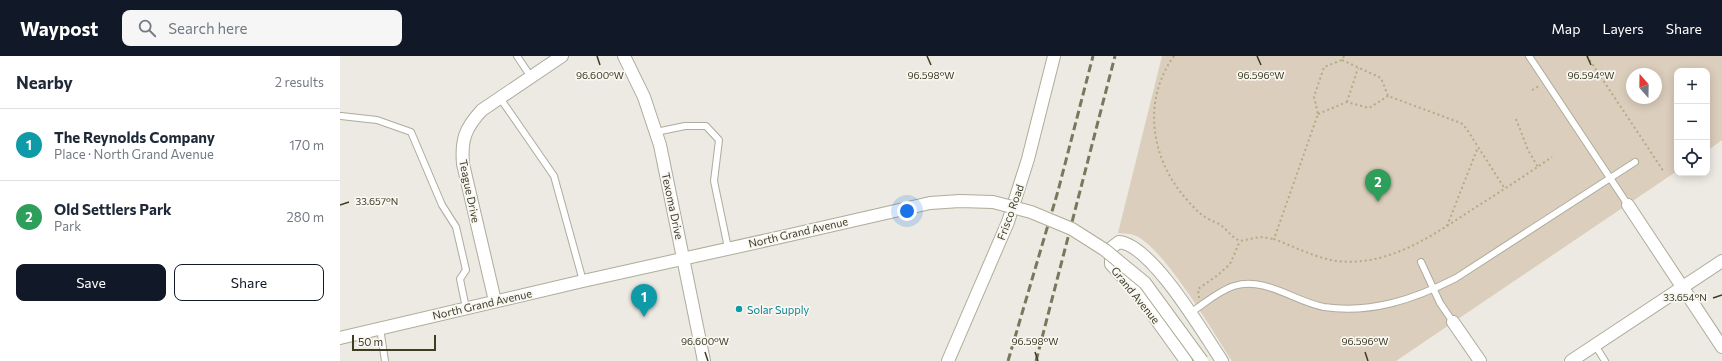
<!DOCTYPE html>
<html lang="en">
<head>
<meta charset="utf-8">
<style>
  body { margin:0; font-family:Commissioner,sans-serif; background:#f6f6f7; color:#1f2937 }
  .controls { position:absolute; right:12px; top:12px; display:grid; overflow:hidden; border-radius:8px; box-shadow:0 2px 10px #0003 }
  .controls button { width:36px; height:36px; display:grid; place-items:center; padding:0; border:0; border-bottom:1px solid #e0e1e3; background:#fff; color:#1f2937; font:20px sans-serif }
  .compass { position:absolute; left:1286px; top:12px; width:36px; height:36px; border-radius:50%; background:#fff; box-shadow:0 2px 10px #0003; rotate:340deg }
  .scale { position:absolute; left:12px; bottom:10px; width:84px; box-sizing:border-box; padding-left:4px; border:2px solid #3c3d23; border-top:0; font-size:11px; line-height:14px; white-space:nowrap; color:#3c3d23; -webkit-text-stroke:3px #f9f7f3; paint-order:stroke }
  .you { position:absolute; left:567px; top:155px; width:14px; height:14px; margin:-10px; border:3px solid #fff; border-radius:50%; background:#1a73e8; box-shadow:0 0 0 6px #1a73e833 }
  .badge { display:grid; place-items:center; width:26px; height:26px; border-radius:50%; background:#111827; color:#fff; font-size:13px; font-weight:700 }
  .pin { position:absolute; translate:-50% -33px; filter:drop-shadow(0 1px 2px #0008) }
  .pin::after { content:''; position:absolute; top:21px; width:14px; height:12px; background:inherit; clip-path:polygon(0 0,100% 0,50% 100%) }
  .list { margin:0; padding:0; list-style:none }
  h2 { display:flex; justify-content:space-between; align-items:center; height:52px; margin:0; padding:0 16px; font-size:17px }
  h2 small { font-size:13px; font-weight:400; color:#747a83 }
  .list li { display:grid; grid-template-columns:26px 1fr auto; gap:12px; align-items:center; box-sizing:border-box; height:72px; padding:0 16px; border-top:1px solid #e0e1e3 }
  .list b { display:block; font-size:15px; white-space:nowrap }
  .list p { margin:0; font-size:13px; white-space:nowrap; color:#747a83 }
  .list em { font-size:13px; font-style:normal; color:#747a83 }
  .actions { display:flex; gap:8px; padding:12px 16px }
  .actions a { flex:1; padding:9px 0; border:1px solid #111827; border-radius:8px; text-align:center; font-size:14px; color:#111827 }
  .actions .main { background:#111827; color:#fff }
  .icon { flex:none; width:22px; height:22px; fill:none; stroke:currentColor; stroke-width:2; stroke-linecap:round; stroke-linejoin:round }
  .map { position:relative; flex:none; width:1382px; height:305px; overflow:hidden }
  header { display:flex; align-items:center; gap:24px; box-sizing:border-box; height:56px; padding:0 20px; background:#111827; color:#fff }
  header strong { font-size:19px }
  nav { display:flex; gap:22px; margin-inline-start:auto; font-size:14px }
  .search { width:280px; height:36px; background:#f6f6f7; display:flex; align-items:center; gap:10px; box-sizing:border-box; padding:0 14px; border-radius:8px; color:#747a83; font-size:15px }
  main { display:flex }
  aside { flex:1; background:#fff }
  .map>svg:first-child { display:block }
</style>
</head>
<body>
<header>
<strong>Waypost</strong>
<div class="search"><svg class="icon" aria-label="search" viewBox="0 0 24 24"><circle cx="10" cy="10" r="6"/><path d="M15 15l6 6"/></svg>Search here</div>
<nav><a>Map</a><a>Layers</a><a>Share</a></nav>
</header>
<main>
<aside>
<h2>Nearby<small>2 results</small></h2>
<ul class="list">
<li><span class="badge" style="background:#0f9aa8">1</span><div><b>The Reynolds Company</b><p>Place · North Grand Avenue</p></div><em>170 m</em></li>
<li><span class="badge" style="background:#2e9e5b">2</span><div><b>Old Settlers Park</b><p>Park</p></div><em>280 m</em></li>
</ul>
<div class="actions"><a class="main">Save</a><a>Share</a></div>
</aside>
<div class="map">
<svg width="1382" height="305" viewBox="0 0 1382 305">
  <rect width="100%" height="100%" fill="#eceae2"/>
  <path fill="#dccebc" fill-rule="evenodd" d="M822,0h560v84l-15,11v-80h-30v100l-281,190h-164c-19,-29 -67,-112 -96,-125 -5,-3 -13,-2 -18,-3zM1292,18h24v24h-24z"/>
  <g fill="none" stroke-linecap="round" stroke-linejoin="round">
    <g stroke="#adac9d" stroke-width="8">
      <g id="lane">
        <polyline points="177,0 191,21"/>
        <polyline points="1189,0 1288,149"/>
        <polyline points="160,42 214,120 243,225"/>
        <polyline points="1,60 37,64 71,76 102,149 116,171 126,214 120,223 126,252"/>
        <polyline points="316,76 345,70 366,70 379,84 374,125 388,192"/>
        <polyline points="1081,206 1100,247 1113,266"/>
        <path d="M850,257c14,-9 28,-22 44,-27 31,-10 61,16 90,21 47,7 91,-8 132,-29l179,-116"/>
        <polyline points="40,272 45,305"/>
        <polyline points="1255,289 1265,305"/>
      </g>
    </g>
    <g stroke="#adac9d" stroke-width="14">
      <g id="street">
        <polyline points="284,0 304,41 320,89 364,305"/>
        <polyline points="1288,149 1382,291"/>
        <path d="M155,245l-32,-137c-2,-24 2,-36 19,-54l80,-54"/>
        <polyline points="1113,266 1140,305"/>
        <path d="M846,305l-48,-67 -27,-30v-16l8,-6c33,3 84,91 103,119"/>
        <polyline points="1231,305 1382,205"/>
      </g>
    </g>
    <g stroke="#aead99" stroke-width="14">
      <g id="secondary">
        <polyline points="0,282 243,225 450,179"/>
        <polyline points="608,305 668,166 688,103 714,0"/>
      </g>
    </g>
    <g stroke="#afad84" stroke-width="2" stroke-dasharray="2 3" stroke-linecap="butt">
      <path d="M834,0c-31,43 -24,98 8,138 7,8 14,17 23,23 5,3 10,5 14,7 8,5 12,13 21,17l20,-4 14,2"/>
      <path d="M1004,0l-2,4 -18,7 -10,30 4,17 -44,125c21,8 42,19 63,22 52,6 96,-26 136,-52 27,-17 53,-34 79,-52"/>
      <polyline points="1247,0 1324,116"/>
      <polyline points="1002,4 1041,22 1048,40 1121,67 1126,72 1165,133"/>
      <polyline points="1192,34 1199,30"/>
      <polyline points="1007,46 1018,12"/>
      <polyline points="978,58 1007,46 1029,52 1048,40"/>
      <polyline points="1176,63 1188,94 1198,111"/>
      <polyline points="1107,170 1138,91"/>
      <polyline points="859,242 858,233 878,219 890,208 900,185"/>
    </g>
    <use href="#lane" stroke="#fff" stroke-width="6"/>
    <use href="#street" stroke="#fff" stroke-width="12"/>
    <use href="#secondary" stroke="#fff" stroke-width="12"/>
    <g stroke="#78785d" stroke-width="3" stroke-dasharray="8 4" stroke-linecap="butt">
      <polyline points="668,305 718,135 753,0"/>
      <polyline points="696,305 775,0"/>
    </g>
    <g stroke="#aead99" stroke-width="14" stroke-linecap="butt">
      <polyline id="secondary-bridge" points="450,179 590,147 620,145 653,146 691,156 732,173 765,194 805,227 862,305"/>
    </g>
    <use href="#secondary-bridge" stroke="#fff" stroke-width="12"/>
  </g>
  <path fill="none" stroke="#3c3d23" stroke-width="1.5" d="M257,0l3,9M587,0l4,9M917,0l4,9M1247,0l4,9M0,149l9,-3M1373,242l9,-3M365,296l3,9M695,296l3,9M1025,296l3,9"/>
  <circle fill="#0f9aa8" stroke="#f9f7f3" stroke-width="1.5" cx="399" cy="253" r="4"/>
  <g text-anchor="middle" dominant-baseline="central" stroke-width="3.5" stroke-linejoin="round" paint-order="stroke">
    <g font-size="11" fill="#3c3d23" stroke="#f9f7f3">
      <text transform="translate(130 135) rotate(78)">Teague Drive</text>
      <text transform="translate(333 150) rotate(78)">Texoma Drive</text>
      <text transform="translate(670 156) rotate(-70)">Frisco Road</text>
      <text transform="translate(458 176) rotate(-13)">North Grand Avenue</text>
      <text transform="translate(796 239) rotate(51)">Grand Avenue</text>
      <text transform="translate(142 248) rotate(-13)">North Grand Avenue</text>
    </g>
    <g font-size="11" fill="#0d838f" stroke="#f9f7f3" text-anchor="start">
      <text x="407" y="253">Solar Supply</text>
    </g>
  </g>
  <g font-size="10" text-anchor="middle" fill="#3c3d23" stroke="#f9f7f3" stroke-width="3.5" stroke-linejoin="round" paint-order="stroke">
    <text x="260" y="23">96.600°W</text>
    <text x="591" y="23">96.598°W</text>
    <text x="1251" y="23">96.594°W</text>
    <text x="921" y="23">96.596°W</text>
    <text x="37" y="149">33.657°N</text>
    <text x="1345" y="245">33.654°N</text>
    <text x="365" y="289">96.600°W</text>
    <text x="695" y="289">96.598°W</text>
    <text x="1025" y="289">96.596°W</text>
  </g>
</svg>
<div class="controls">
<button>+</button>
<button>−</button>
<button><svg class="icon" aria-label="locate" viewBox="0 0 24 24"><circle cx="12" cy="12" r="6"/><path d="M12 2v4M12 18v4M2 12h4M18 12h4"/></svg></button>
</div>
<svg class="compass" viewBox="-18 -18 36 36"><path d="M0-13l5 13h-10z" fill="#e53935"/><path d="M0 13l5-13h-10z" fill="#747a83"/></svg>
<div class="scale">50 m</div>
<div class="you"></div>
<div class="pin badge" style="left:304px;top:261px;background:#0f9aa8">1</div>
<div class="pin badge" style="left:1038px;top:146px;background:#2e9e5b">2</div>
</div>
</main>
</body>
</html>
